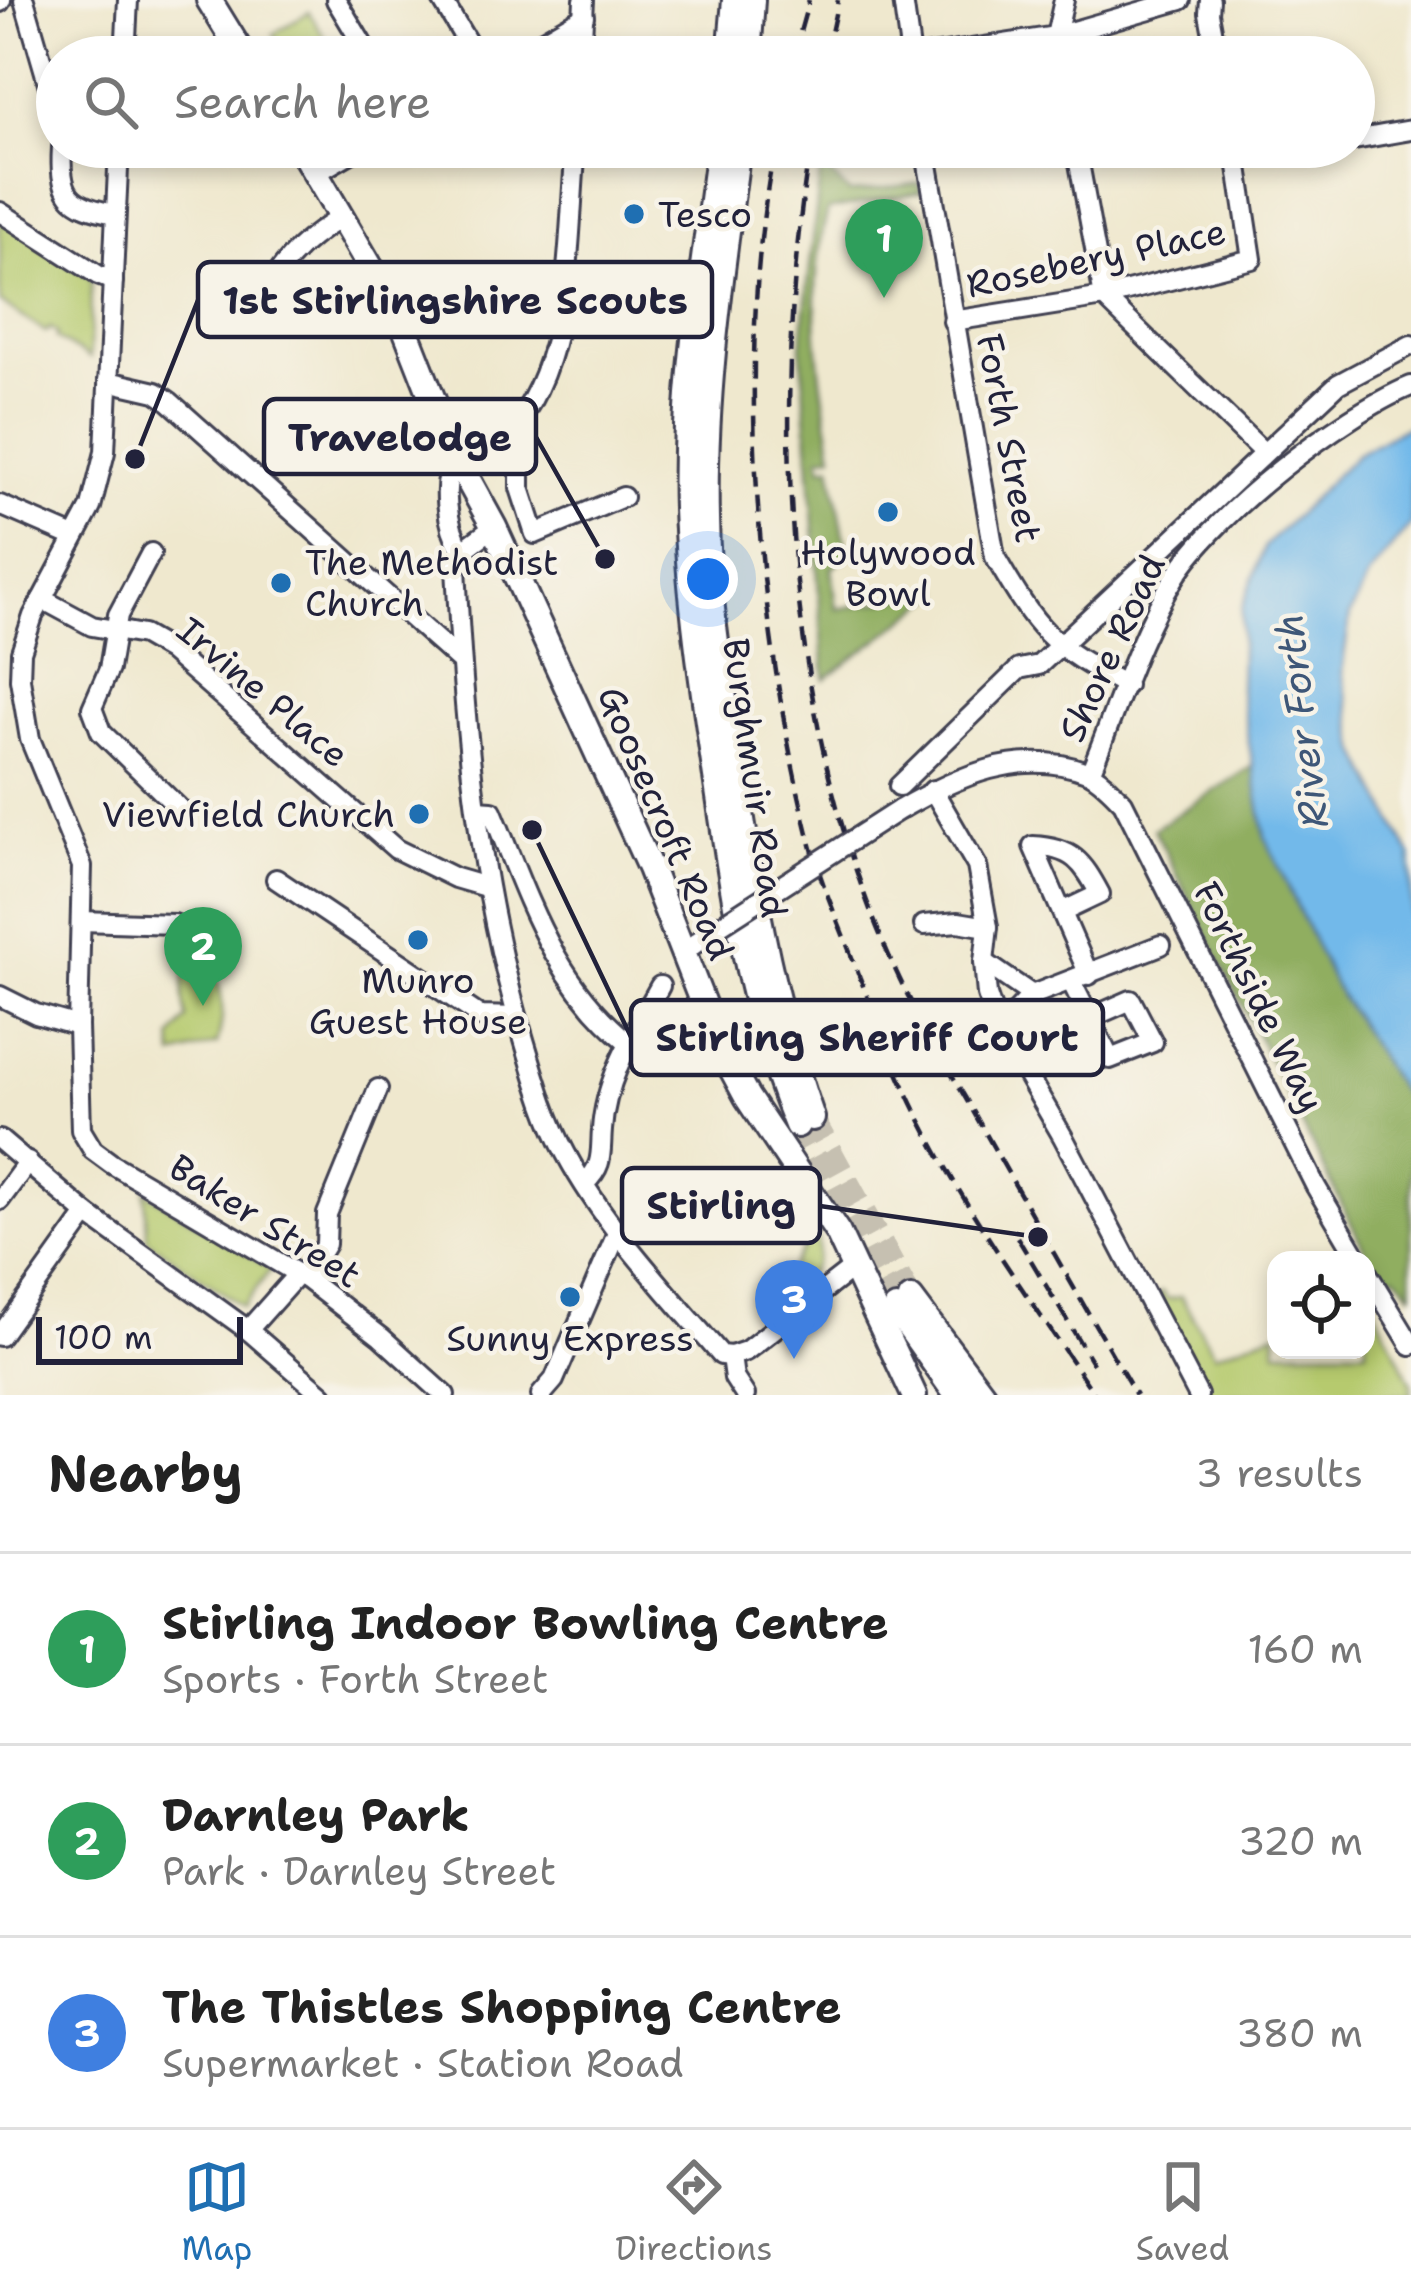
<!DOCTYPE html>
<html lang="en">
<head>
<meta charset="utf-8">
<style>
  body { margin:0; font-family:"Shantell Sans",sans-serif; background:#f2f2f2; color:#222 }
  .controls { position:absolute; right:36px; bottom:36px; display:grid; overflow:hidden; border-radius:24px; box-shadow:0 6px 18px #0003 }
  .controls button { width:108px; height:108px; display:grid; place-items:center; padding:0; border:0; border-bottom:3px solid #e0e0e0; background:#fff; color:#222; font:60px sans-serif }
  .scale { position:absolute; left:36px; bottom:30px; width:207px; box-sizing:border-box; padding-left:12px; border:6px solid #22223b; border-top:0; font-size:33px; line-height:42px; white-space:nowrap; color:#22223b; -webkit-text-stroke:9px #f7f3e8; paint-order:stroke }
  .you { position:absolute; left:708px; top:579px; width:42px; height:42px; margin:-30px; border:9px solid #fff; border-radius:50%; background:#1a73e8; box-shadow:0 0 0 18px #1a73e833 }
  .badge { display:grid; place-items:center; width:78px; height:78px; border-radius:50%; background:#1f6fb2; color:#fff; font-size:39px; font-weight:700 }
  .pin { position:absolute; translate:-50% -99px; filter:drop-shadow(0 3px 6px #0008) }
  .pin::after { content:''; position:absolute; top:63px; width:42px; height:36px; background:inherit; clip-path:polygon(0 0,100% 0,50% 100%) }
  .list { margin:0; padding:0; list-style:none }
  h2 { display:flex; justify-content:space-between; align-items:center; height:156px; margin:0; padding:0 48px; font-size:51px }
  h2 small { font-size:39px; font-weight:400; color:#767676 }
  .list li { display:grid; grid-template-columns:78px 1fr auto; gap:36px; align-items:center; box-sizing:border-box; height:192px; padding:0 48px; border-top:3px solid #e0e0e0 }
  .list b { display:block; font-size:45px; white-space:nowrap }
  .list p { margin:0; font-size:39px; white-space:nowrap; color:#767676 }
  .list em { font-size:39px; font-style:normal; color:#767676 }
  .icon { flex:none; width:66px; height:66px; fill:none; stroke:currentColor; stroke-width:2; stroke-linecap:round; stroke-linejoin:round }
  .map { position:relative; flex:none; width:1411px; height:1395px; overflow:hidden }
  .search { position:absolute; background:#fff; box-shadow:0 6px 18px #0003; left:36px; right:36px; top:36px; height:132px; display:flex; align-items:center; gap:30px; box-sizing:border-box; padding:0 42px; border-radius:66px; color:#767676; font-size:45px }
  .sheet { height:732px; background:#fff }
  nav { display:flex; justify-content:space-around; align-items:center; box-sizing:border-box; height:168px; border-top:3px solid #e0e0e0; background:#fff; font-size:33px; color:#767676 }
  nav a { display:grid; justify-items:center; gap:6px }
  nav .on { color:#1f6fb2 }
  .map>svg:first-child { display:block }
</style>
</head>
<body>
<div class="map">
<svg width="1411" height="1395" viewBox="0 0 1411 1395">
  <rect width="100%" height="100%" fill="#f7f3e8"/>
  <filter id="ink" filterUnits="userSpaceOnUse"><feTurbulence type="fractalNoise" baseFrequency=".00833" numOctaves="2"/><feDisplacementMap in="SourceGraphic" scale="24" xChannelSelector="R" yChannelSelector="G"/><feConvolveMatrix kernelMatrix="1 2 1 2 8 2 1 2 1" color-interpolation-filters="sRGB"/></filter>
  <filter id="wash" filterUnits="userSpaceOnUse"><feTurbulence type="fractalNoise" baseFrequency=".004" numOctaves="4" result="noise"/><feDisplacementMap in="SourceGraphic" scale="48" xChannelSelector="R" yChannelSelector="G"/><feGaussianBlur stdDeviation="2.7" result="paint"/><feColorMatrix in="noise" values="0 0 0 0 0 0 0 0 0 0 0 0 0 0 0 0 0 1.4 0 .05"/><feComposite in="paint" operator="in"/></filter>
  <g filter="url(#wash)">
    <rect width="100%" height="100%" fill="#efe8ce"/>
    <g fill="#b6ca6e" stroke="#6c7654" stroke-width="3">
      <polygon points="309,12 328,43 305,57 287,57 273,34"/>
      <polygon points="0,217 91,278 90,358 56,338 57,333 50,328 46,332 0,302"/>
      <path d="M193,955h11c19,31 23,52 13,89l-43,12 -2,-18 15,-20c-5,-21 -7,-44 6,-63z"/>
      <polygon points="145,1191 271,1269 243,1307 147,1240"/>
      <path d="M817,1234c5,34 -10,44 -35,64 0,-21 18,-50 35,-64z"/>
      <polygon points="1162,1292 1167,1299 1181,1297 1215,1354 1276,1332 1276,1350 1366,1350 1366,1300 1370,1299 1411,1382 1411,1395 1209,1395 1204,1379 1153,1298"/>
    </g>
    <g fill="#90ae61" stroke="#59684e" stroke-width="3">
      <path d="M821,165l29,28 69,-10 2,9 -93,18c-23,79 -9,165 5,244l-13,3 2,10 9,-2 17,92 -16,11 5,41 106,-18 -118,88 -24,-333z"/>
      <polygon points="1253,766 1265,837 1334,985 1411,1108 1411,1293 1396,1275 1378,1277 1154,829"/>
    </g>
    <polygon fill="#72b9ea" stroke="#4a6e92" stroke-width="3" points="1411,424 1411,524 1369,575 1350,615 1342,672 1358,752 1411,856 1411,1108 1334,985 1265,837 1240,691 1242,608 1265,546 1356,455"/>
  </g>
  <g filter="url(#ink)">
    <g fill="none" stroke-linecap="round" stroke-linejoin="round">
      <g stroke="#c6c0b1" stroke-width="24" stroke-dasharray="24 12" stroke-linecap="butt">
        <polyline points="812,1118 911,1299"/>
        <polyline points="797,1125 896,1309"/>
      </g>
      <g stroke="#414051" stroke-width="24">
        <g id="minor">
          <polyline points="24,0 57,114"/>
          <polyline points="336,0 370,57"/>
          <polyline points="442,0 476,57"/>
          <polyline points="903,0 911,57"/>
          <polyline points="1210,0 1209,13 1217,57"/>
          <polyline points="0,2 1,0"/>
          <polyline points="125,57 128,0"/>
          <polyline points="514,57 584,16"/>
          <polyline points="581,57 584,0"/>
          <polyline points="918,57 1056,36 1181,0"/>
          <polyline points="1060,57 1056,36 1064,0"/>
          <polyline points="1354,140 1411,130"/>
          <path d="M62,147c-3,47 6,59 53,67"/>
          <polyline points="119,147 105,452 91,507 33,616 21,652 20,679 30,739 82,866 78,1026 81,1130 93,1150 112,1164 305,1278 381,1337 445,1395"/>
          <path d="M925,147l70,410c42,73 55,89 131,128"/>
          <polyline points="1076,147 1104,297 1263,452"/>
          <polyline points="1237,159 1311,147"/>
          <polyline points="316,173 361,147"/>
          <polyline points="0,212 98,275 113,281"/>
          <polyline points="953,321 1104,297 1252,259 1235,147"/>
          <path d="M247,323c31,-51 42,-75 95,-106"/>
          <polyline points="108,381 156,392 169,401 461,662"/>
          <polyline points="508,436 520,462 520,488 535,534 623,497"/>
          <path d="M455,456c-14,27 -9,69 7,95"/>
          <path d="M463,471c15,-10 33,-21 44,-35 67,-75 60,-195 69,-289"/>
          <polyline points="0,505 74,537"/>
          <path d="M494,527l-32,24 -6,16c8,161 22,321 69,476 11,37 22,76 41,111 39,73 101,138 155,201l10,1"/>
          <polyline points="151,553 118,615 109,669 92,708 101,732 182,811"/>
          <polyline points="42,599 92,626 143,635 169,650 396,849 455,878 486,887"/>
          <path d="M1090,773c26,-63 49,-139 85,-196 40,-64 166,-162 236,-191"/>
          <polyline points="899,786 1019,669 1039,665 1338,384 1411,345"/>
          <polyline points="933,790 977,866 988,927 984,962 987,995 995,1019 1063,1137 1198,1395"/>
          <path d="M477,810l15,1c36,87 61,171 137,232"/>
          <path d="M899,810c57,-33 121,-63 188,-38 13,5 26,20 36,30l193,385 43,73"/>
          <polyline points="276,879 480,1016 517,1017"/>
          <path d="M1062,912l38,-18c-18,-33 -27,-46 -67,-48l56,129"/>
          <polyline points="81,921 174,924 192,932"/>
          <polyline points="924,925 958,922 988,927"/>
          <polyline points="684,952 713,930"/>
          <polyline points="984,962 1032,995 1161,945"/>
          <polyline points="1072,983 1110,1059 1153,1042 1131,1000 1090,1018"/>
          <polyline points="0,996 36,1014 78,1026"/>
          <polyline points="1000,1029 1032,995"/>
          <polyline points="0,1140 87,1214 248,1330 323,1395"/>
          <path d="M585,1183c19,-18 15,-29 17,-53 3,-52 34,-100 58,-144"/>
          <polyline points="0,1200 28,1162"/>
          <polyline points="1366,1271 1411,1345"/>
          <polyline points="305,1278 326,1244 327,1214 378,1089"/>
          <polyline points="248,1330 296,1276"/>
          <polyline points="0,1336 87,1214"/>
          <polyline points="731,1356 746,1351 854,1267"/>
          <polyline points="731,1356 734,1378 745,1395"/>
          <polyline points="541,1395 554,1380 618,1231"/>
        </g>
      </g>
      <g stroke="#414051" stroke-width="30">
        <g id="major">
          <polyline points="209,0 244,57"/>
          <polyline points="730,57 735,0"/>
          <polyline points="748,57 752,0"/>
          <polyline points="300,147 402,321 455,456 494,527 650,868 719,1045 747,1097 838,1233 914,1395"/>
          <path d="M719,147c-15,119 -37,242 -33,362 4,104 21,206 36,308 15,105 34,210 75,308"/>
          <path d="M738,147c-16,123 -35,247 -32,372 1,75 14,152 25,226 18,128 38,251 81,373"/>
          <polyline points="911,1299 983,1395"/>
          <polyline points="896,1309 957,1395"/>
        </g>
      </g>
      <use href="#minor" stroke="#fff" stroke-width="18"/>
      <use href="#major" stroke="#fff" stroke-width="24"/>
      <g stroke="#22223b" stroke-width="4.5" stroke-dasharray="18 9" stroke-linecap="butt">
        <polyline points="793,57 809,0"/>
        <polyline points="826,57 838,0"/>
        <path d="M775,147c-42,205 -17,492 35,694 10,40 28,80 43,119 22,56 43,114 71,167 48,94 112,181 171,268"/>
        <path d="M810,147c-42,267 -26,600 96,845 23,46 51,90 76,135 51,90 102,179 154,268"/>
        <polyline points="1017,1237 1093,1364"/>
      </g>
      <g stroke="#414051" stroke-width="24" stroke-linecap="butt">
        <polyline id="minor-bridge" points="713,930 899,810"/>
      </g>
      <use href="#minor-bridge" stroke="#fff" stroke-width="18"/>
    </g>
  </g>
  <g fill="#1f6fb2" stroke="#f7f3e8" stroke-width="4.5">
    <circle cx="634" cy="214" r="12"/>
    <circle cx="888" cy="512" r="12"/>
    <circle cx="281" cy="583" r="12"/>
    <circle cx="419" cy="814" r="12"/>
    <circle cx="418" cy="940" r="12"/>
    <circle cx="570" cy="1297" r="12"/>
  </g>
  <g text-anchor="middle" dominant-baseline="central" stroke-width="9" stroke-linejoin="round" paint-order="stroke">
    <g font-size="36" fill="#22223b" stroke="#f7f3e8">
      <text x="658" y="214" text-anchor="start">Tesco</text>
      <text x="888" y="552">Holywood<tspan x="888" dy="41">Bowl</tspan></text>
      <text x="305" y="562" text-anchor="start">The Methodist<tspan x="305" dy="41">Church</tspan></text>
      <text x="395" y="814" text-anchor="end">Viewfield Church</text>
      <text x="418" y="980">Munro<tspan x="418" dy="41">Guest House</tspan></text>
      <text x="570" y="1338">Sunny Express</text>
    </g>
    <g font-size="36" fill="#22223b" stroke="#f7f3e8">
      <text transform="translate(1096 258) rotate(-12)">Rosebery Place</text>
      <text transform="translate(1009 438) rotate(79)">Forth Street</text>
      <text transform="translate(1112 648) rotate(-65)">Shore Road</text>
      <text transform="translate(263 692) rotate(40)">Irvine Place</text>
      <text transform="translate(755 778) rotate(82)">Burghmuir Road</text>
      <text transform="translate(666 823) rotate(67)">Goosecroft Road</text>
      <text transform="translate(1259 997) rotate(64)">Forthside Way</text>
      <text transform="translate(265 1221) rotate(32)">Baker Street</text>
    </g>
    <g font-size="39" font-style="italic" fill="#3e5778" stroke="#f7f3e8">
      <text transform="translate(1301 721) rotate(-97)">River Forth</text>
    </g>
  </g>
  <path fill="none" stroke="#22223b" stroke-width="4.5" d="M135 459L198 300M605 559L536 437M532 830L631 1037M1038 1237L820 1206"/>
  <g fill="#22223b" stroke="#f7f3e8" stroke-width="4.5">
    <circle cx="135" cy="459" r="12"/>
    <circle cx="605" cy="559" r="12"/>
    <circle cx="532" cy="830" r="12"/>
    <circle cx="1038" cy="1237" r="12"/>
  </g>
  <g fill="#f7f3e8" stroke="#22223b" stroke-width="4.5">
    <rect x="198" y="262" width="514" height="75" rx="12"/>
    <rect x="264" y="399" width="272" height="75" rx="12"/>
    <rect x="631" y="1000" width="472" height="75" rx="12"/>
    <rect x="622" y="1168" width="198" height="75" rx="12"/>
  </g>
  <g font-size="39" text-anchor="middle" font-weight="bold" fill="#22223b">
    <text x="455" y="314">1st Stirlingshire Scouts</text>
    <text x="400" y="451">Travelodge</text>
    <text x="867" y="1051">Stirling Sheriff Court</text>
    <text x="721" y="1219">Stirling</text>
  </g>
</svg>
<div class="controls">
<button><svg class="icon" aria-label="locate" viewBox="0 0 24 24"><circle cx="12" cy="12" r="6"/><path d="M12 2v4M12 18v4M2 12h4M18 12h4"/></svg></button>
</div>
<div class="scale">100 m</div>
<div class="you"></div>
<div class="pin badge" style="left:884px;top:298px;background:#2e9e5b">1</div>
<div class="pin badge" style="left:203px;top:1006px;background:#2e9e5b">2</div>
<div class="pin badge" style="left:794px;top:1359px;background:#3f7fe0">3</div>
<div class="search"><svg class="icon" aria-label="search" viewBox="0 0 24 24"><circle cx="10" cy="10" r="6"/><path d="M15 15l6 6"/></svg>Search here</div>
</div>
<section class="sheet">
<h2>Nearby<small>3 results</small></h2>
<ul class="list">
<li><span class="badge" style="background:#2e9e5b">1</span><div><b>Stirling Indoor Bowling Centre</b><p>Sports · Forth Street</p></div><em>160 m</em></li>
<li><span class="badge" style="background:#2e9e5b">2</span><div><b>Darnley Park</b><p>Park · Darnley Street</p></div><em>320 m</em></li>
<li><span class="badge" style="background:#3f7fe0">3</span><div><b>The Thistles Shopping Centre</b><p>Supermarket · Station Road</p></div><em>380 m</em></li>
</ul>
</section>
<nav>
<a class="on"><svg class="icon" aria-label="map" viewBox="0 0 24 24"><path d="M3 6l6-2 6 2 6-2v14l-6 2-6-2-6 2zM9 4v14M15 6v14"/></svg>Map</a>
<a><svg class="icon" aria-label="directions" viewBox="0 0 24 24"><path d="M12 3l9 9-9 9-9-9zM9 14v-3h6M13 9l2 2-2 2"/></svg>Directions</a>
<a><svg class="icon" aria-label="saved" viewBox="0 0 24 24"><path d="M7 4h10v16l-5-4-5 4z"/></svg>Saved</a>
</nav>
</body>
</html>
